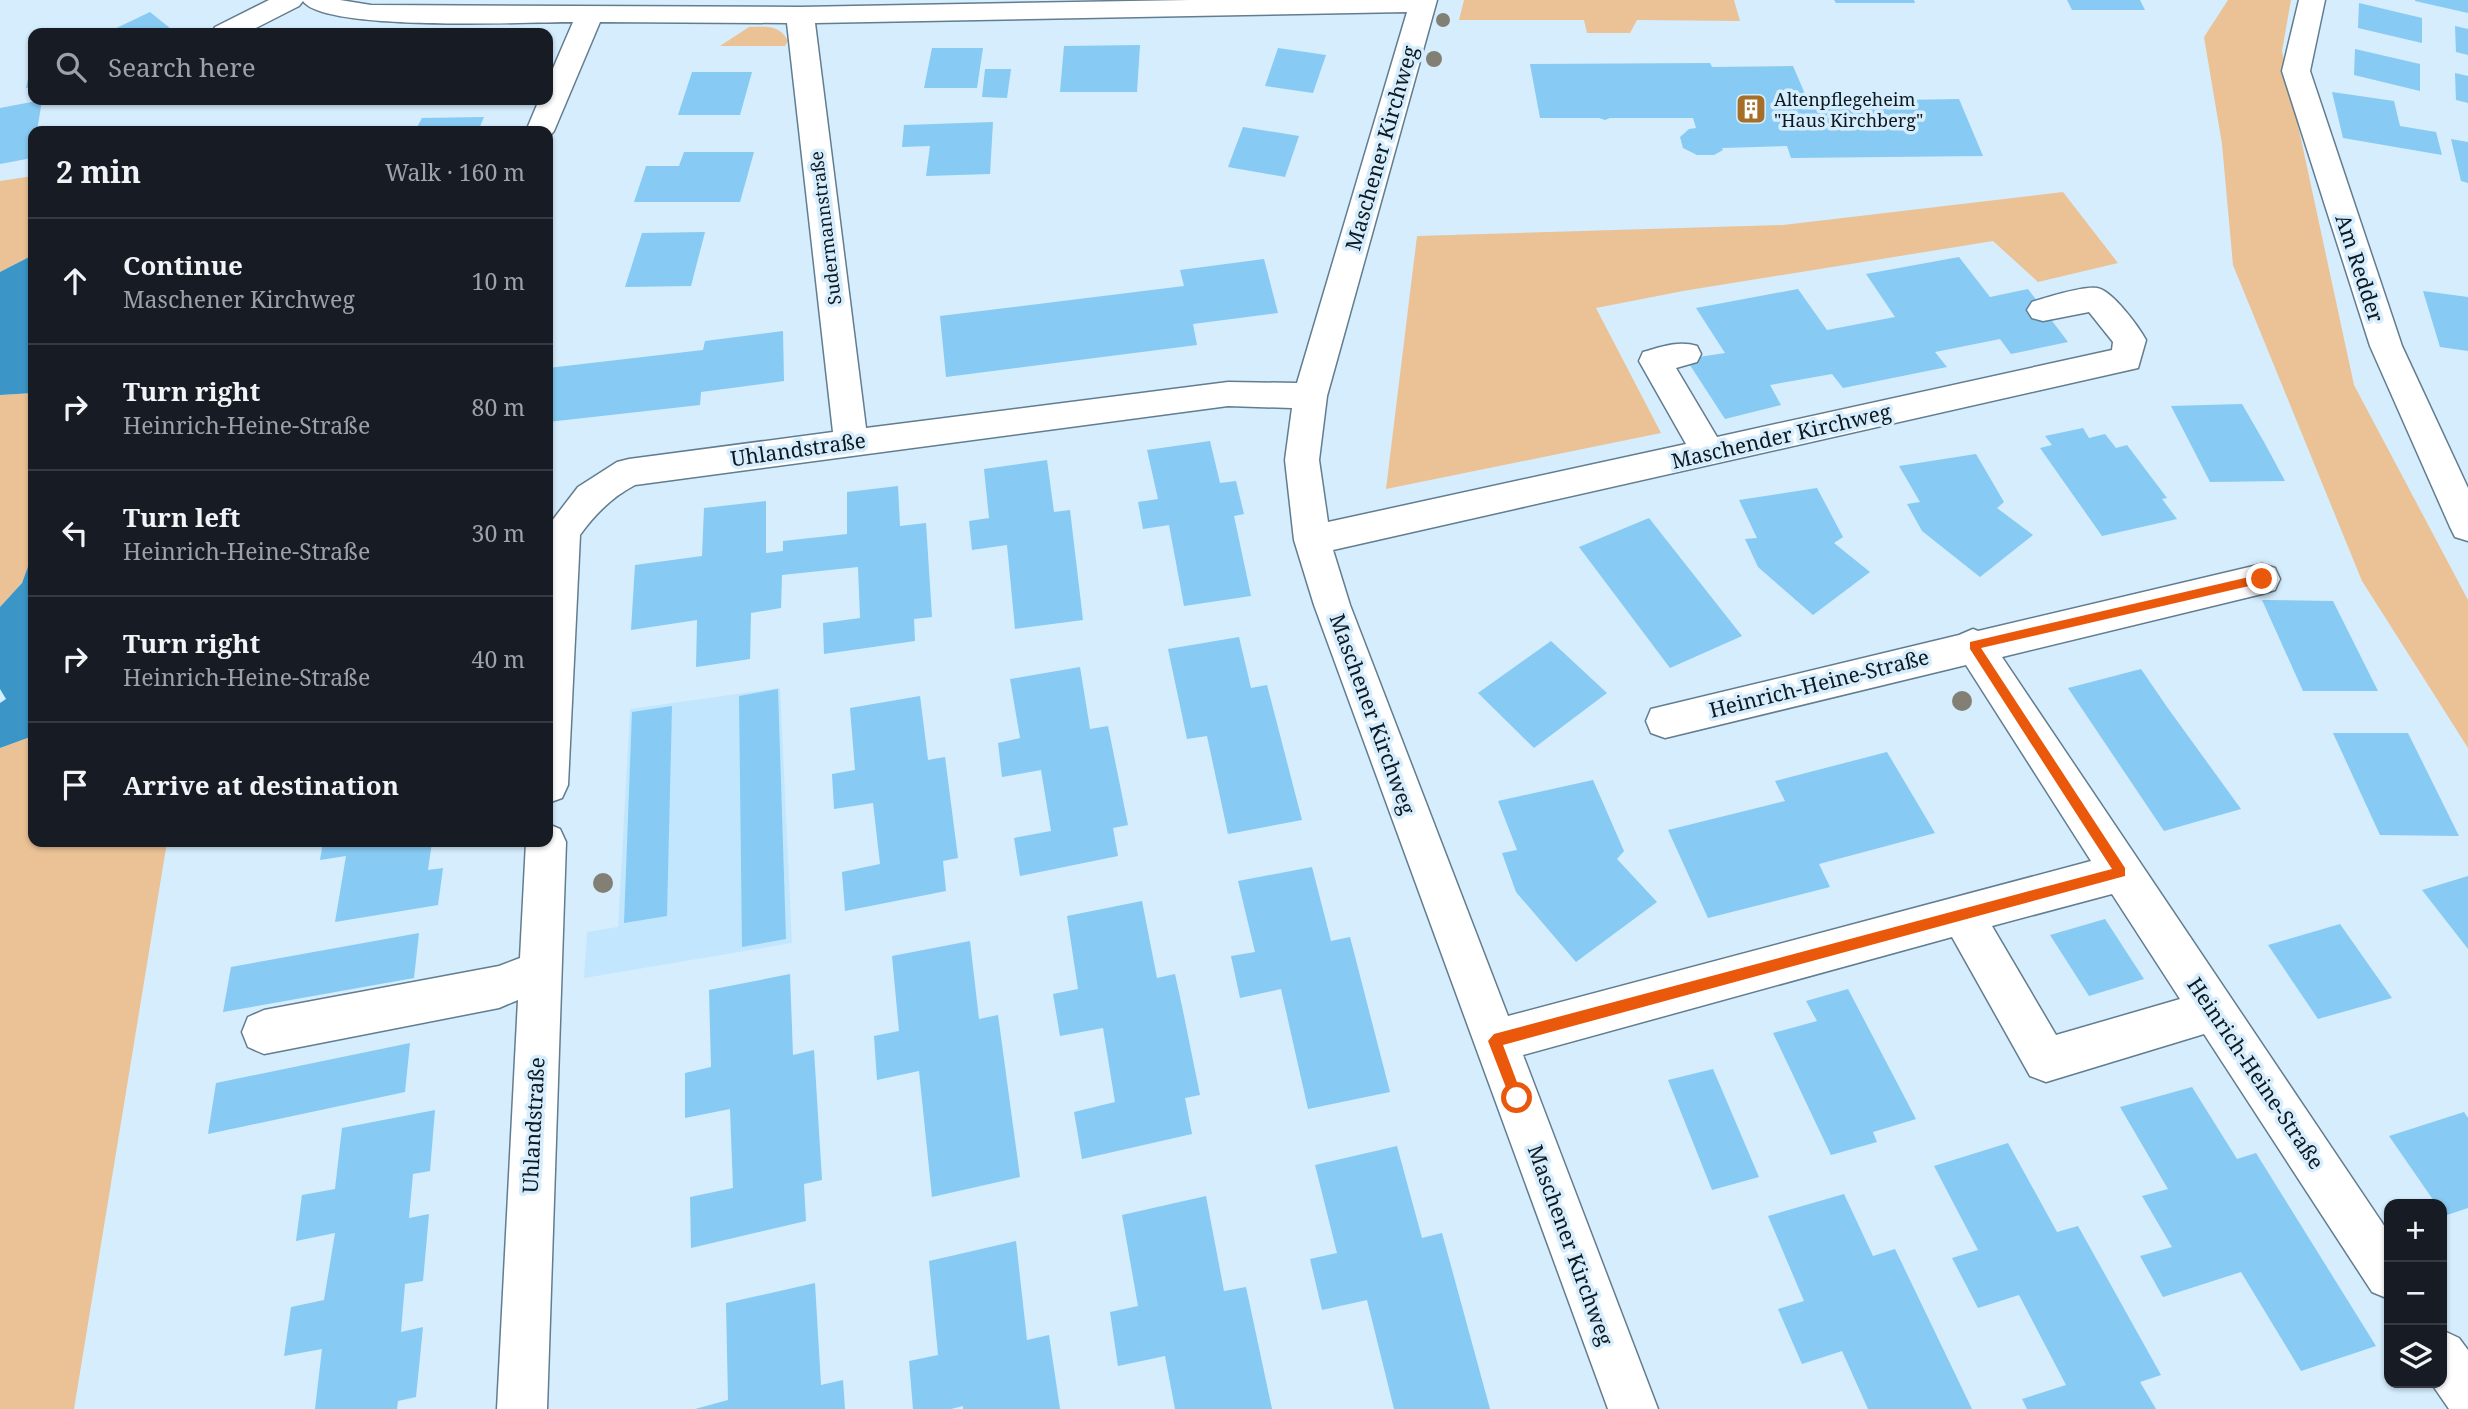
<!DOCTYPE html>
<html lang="en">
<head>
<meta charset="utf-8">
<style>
  body { margin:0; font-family:"Noto Serif",serif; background:#20242c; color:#f1f3f6 }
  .controls { position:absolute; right:21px; bottom:21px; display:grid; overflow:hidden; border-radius:14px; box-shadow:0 2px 5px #0004 }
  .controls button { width:63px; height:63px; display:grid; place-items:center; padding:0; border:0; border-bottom:2px solid #363941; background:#171b24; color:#f1f3f6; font:35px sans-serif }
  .stop { position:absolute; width:21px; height:21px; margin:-16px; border:5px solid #ea580c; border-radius:50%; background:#fff }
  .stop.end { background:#ea580c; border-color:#fff; box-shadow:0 2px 7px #0008 }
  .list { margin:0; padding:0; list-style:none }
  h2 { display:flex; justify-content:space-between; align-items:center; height:91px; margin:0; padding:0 28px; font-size:30px }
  h2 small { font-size:23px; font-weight:400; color:#9ea1a6 }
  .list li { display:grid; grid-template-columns:46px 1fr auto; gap:21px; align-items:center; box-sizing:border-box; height:126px; padding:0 28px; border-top:2px solid #363941 }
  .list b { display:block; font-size:26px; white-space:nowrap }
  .list p { margin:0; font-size:23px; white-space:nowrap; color:#9ea1a6 }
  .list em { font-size:23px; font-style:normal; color:#9ea1a6 }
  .icon { flex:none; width:38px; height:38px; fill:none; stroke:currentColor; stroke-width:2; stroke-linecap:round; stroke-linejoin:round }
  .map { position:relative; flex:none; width:2468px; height:1409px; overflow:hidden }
  .search { position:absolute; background:#171b24; box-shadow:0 2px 5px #0004; left:28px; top:28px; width:525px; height:77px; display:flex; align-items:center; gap:18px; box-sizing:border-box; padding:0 24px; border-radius:14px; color:#9ea1a6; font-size:26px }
  .panel { position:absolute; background:#171b24; box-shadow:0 2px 5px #0004; left:28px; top:126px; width:525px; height:721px; border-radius:14px }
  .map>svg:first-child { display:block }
</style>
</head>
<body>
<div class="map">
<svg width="2468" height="1409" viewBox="0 0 2468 1409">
  <rect width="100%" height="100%" fill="#d5edfd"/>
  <polygon fill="#c1e6fe" points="780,688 792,943 584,978 587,932 618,927 630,709"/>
  <g fill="#ebc295">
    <polygon points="1464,0 1734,0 1740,21 1637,20 1630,33 1587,33 1584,20 1459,20"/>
    <polygon points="2228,0 2291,0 2282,51 2354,385 2468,600 2468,748 2362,581 2233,265 2222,144 2204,37"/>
    <path d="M749,27c17,0 30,-3 39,14l-3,5h-65z"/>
    <polygon points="33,176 33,255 0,272 0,181"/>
    <polygon points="2063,192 2118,263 2038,282 1993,241 1683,291 1596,308 1661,433 1386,489 1417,236 1783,225"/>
    <polygon points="33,393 33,553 22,583 0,607 0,395"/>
    <polygon points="33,736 33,842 167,842 74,1409 0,1409 0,748"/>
  </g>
  <g fill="#3b95c6">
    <polygon points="33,255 33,393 0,395 0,272"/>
    <polygon points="33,553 33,736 0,748 0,703 6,699 0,689 0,607 22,583"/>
  </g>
  <g fill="#87caf3">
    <polygon points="1834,0 1914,0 1915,3 1836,3"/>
    <polygon points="2067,0 2140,0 2145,10 2072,10"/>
    <polygon points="2415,0 2468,0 2468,13 2415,1"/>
    <polygon points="2359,3 2422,18 2422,43 2358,28"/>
    <polygon points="150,12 176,33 106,33"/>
    <polygon points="2455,26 2468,29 2468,55 2456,52"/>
    <polygon points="1140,45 1137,92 1060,92 1064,46"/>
    <polygon points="932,48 983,48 977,88 924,88"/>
    <polygon points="1278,48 1326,55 1313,93 1265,86"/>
    <polygon points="2355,49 2420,64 2420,91 2354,75"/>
    <polygon points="32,60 33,87 26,88"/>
    <polygon points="1710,63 1712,67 1793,66 1808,101 1888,100 1894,95 1901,100 1959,99 1983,156 1791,158 1787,146 1722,148 1723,150 1714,155 1697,155 1683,148 1680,137 1689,129 1696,128 1693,118 1610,118 1605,120 1599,118 1540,118 1530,64"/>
    <polygon points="985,69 1011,69 1007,98 982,97"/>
    <polygon points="692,72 752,72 740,115 678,115"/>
    <polygon points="2455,73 2468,76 2468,103 2456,100"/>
    <polygon points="2332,92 2394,101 2400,126 2436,132 2442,155 2343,138"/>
    <polygon points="42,100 37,131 33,131 32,158 0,164 0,108"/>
    <polygon points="484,117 478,131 415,131 422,118"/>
    <polygon points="993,122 990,174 926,176 930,146 902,147 904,125"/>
    <polygon points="1243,127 1299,136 1285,177 1228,167"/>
    <polygon points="2451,139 2468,142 2468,183 2461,181"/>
    <polygon points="684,152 754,152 740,202 634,202 646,166 679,166"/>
    <polygon points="705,232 691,286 625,287 642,233"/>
    <polygon points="1959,257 1990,297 2028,289 2068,342 2011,354 2000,339 1935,352 1947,367 1843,388 1832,374 1770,385 1781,405 1725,419 1686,359 1725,353 1696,308 1798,289 1827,330 1895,317 1866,274"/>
    <polygon points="1264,259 1278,313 1193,324 1197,345 946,377 940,316 1184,286 1180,270"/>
    <polygon points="2423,291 2468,297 2468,351 2440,347"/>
    <polygon points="783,331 784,381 701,392 700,405 548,422 548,368 703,350 705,341"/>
    <polygon points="2242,404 2264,442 2285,481 2210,482 2171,406"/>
    <polygon points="2083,428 2089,438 2105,434 2116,448 2127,445 2167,498 2162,499 2177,519 2102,536 2040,448 2052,445 2045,436"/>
    <polygon points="1210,441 1220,483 1236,481 1244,514 1234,516 1251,596 1184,606 1169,525 1143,529 1138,502 1158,499 1147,450"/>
    <polygon points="1976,454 2004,502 1997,508 2033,535 1980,577 1922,531 1907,504 1920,502 1899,466"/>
    <polygon points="1047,460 1054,512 1070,510 1083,620 1015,629 1007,545 972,550 969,521 989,518 984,469"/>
    <polygon points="898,486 900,526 926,523 932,617 914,619 915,641 824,654 823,623 860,618 858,567 782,575 781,608 751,613 750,659 696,667 697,620 631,630 635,565 702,556 704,508 766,501 766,553 783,551 783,541 847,534 847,492"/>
    <polygon points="1817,488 1843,537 1834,543 1870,572 1813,615 1758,567 1745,539 1757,538 1739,500"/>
    <polygon points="1649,518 1742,636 1670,668 1579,547"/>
    <polygon points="2262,600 2333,601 2378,691 2303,691"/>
    <polygon points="1239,637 1251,688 1267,685 1302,820 1228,834 1207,736 1187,739 1168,649"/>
    <polygon points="1551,641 1607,693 1534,748 1478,693"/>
    <polygon points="1080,667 1090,729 1108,726 1128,825 1113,828 1118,856 1020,876 1014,838 1051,831 1041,770 1002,777 998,743 1020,738 1010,679"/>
    <polygon points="2141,669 2167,707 2241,809 2164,831 2068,688"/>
    <polygon points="778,689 786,939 742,947 739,696"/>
    <polygon points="920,696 928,760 945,757 958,858 943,861 946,891 845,911 842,872 880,864 873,803 834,809 832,774 855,770 850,708"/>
    <polygon points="672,706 667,916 624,923 632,712"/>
    <polygon points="2333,733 2408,733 2459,836 2380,835"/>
    <polygon points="1887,752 1935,833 1819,864 1830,887 1708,918 1668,830 1785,801 1775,781"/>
    <polygon points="1593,780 1624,851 1617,859 1657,902 1576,962 1516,892 1502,853 1517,850 1498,801"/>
    <polygon points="323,842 432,842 428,870 443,868 438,905 335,922 346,856 320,860"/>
    <polygon points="1312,867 1331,941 1350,937 1390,1092 1308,1109 1281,989 1240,998 1231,956 1255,952 1238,881"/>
    <polygon points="2468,876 2468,949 2422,890"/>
    <polygon points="1142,901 1157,978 1175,974 1183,1011 1200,1095 1185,1098 1192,1134 1082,1159 1074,1112 1115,1102 1103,1028 1060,1036 1053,994 1078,989 1067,916"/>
    <polygon points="2105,919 2144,979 2089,996 2050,935"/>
    <polygon points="2340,924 2392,998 2318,1019 2268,945"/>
    <polygon points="419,933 414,978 223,1012 231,967"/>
    <polygon points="970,941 979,1019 998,1015 1020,1177 932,1197 919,1071 877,1080 874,1036 899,1031 892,956"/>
    <polygon points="790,974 793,1055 814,1050 822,1180 804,1184 806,1221 691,1248 690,1197 733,1188 730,1109 685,1118 685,1073 711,1067 709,990"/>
    <polygon points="1848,989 1916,1119 1873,1132 1877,1142 1831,1155 1773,1033 1817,1021 1806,1001"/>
    <polygon points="410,1043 405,1092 208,1134 216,1083"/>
    <polygon points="1713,1069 1759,1177 1712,1190 1668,1080"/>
    <polygon points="2192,1087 2237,1159 2256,1153 2376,1346 2301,1371 2241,1272 2163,1297 2140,1256 2172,1247 2142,1196 2168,1189 2120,1107"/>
    <polygon points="435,1110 430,1171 413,1174 409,1218 429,1214 423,1281 405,1284 401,1332 423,1327 416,1397 398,1401 397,1409 315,1409 322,1349 284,1356 291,1307 324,1300 335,1233 296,1241 302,1195 335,1189 342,1128"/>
    <polygon points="2464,1112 2468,1118 2468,1208 2444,1216 2442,1204 2436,1204 2389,1136"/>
    <polygon points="2008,1143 2057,1232 2078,1226 2161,1375 2140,1382 2156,1409 2027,1409 2022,1399 2066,1385 2019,1295 1978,1308 1952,1258 1978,1250 1934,1166"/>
    <polygon points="1397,1146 1422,1238 1442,1233 1490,1409 1394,1409 1367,1300 1322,1310 1310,1259 1337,1253 1315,1165"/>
    <polygon points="1844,1194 1873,1256 1895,1249 1972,1409 1868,1409 1842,1351 1802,1364 1778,1309 1804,1301 1768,1216"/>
    <polygon points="1206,1196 1224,1291 1246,1287 1272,1409 1175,1409 1165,1356 1118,1366 1110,1312 1138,1306 1122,1215"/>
    <polygon points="1016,1241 1027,1340 1049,1335 1060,1409 963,1409 963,1406 951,1409 913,1409 909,1361 938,1355 929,1261"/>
    <polygon points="815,1283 821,1385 843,1380 845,1409 695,1409 728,1400 726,1303"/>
  </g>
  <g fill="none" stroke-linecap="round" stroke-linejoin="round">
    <g stroke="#627d8f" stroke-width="3">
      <g id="minor">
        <path d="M269,0h71l31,5 429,2 389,-7h248l-110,396 -8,64 9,62 358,-78 -47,-83 4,-9c18,-5 36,-12 54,-6l4,8 -4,8 -21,6 41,69 395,-87 1,-8 -24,-30 -46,9 -11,-3 -5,-8 5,-8c16,-5 50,-16 65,-14 15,2 42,39 49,52l-8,28 -805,182 17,55 158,411 583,-155 -125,-196 -301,73 -14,-5 -5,-12 5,-12 308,-74 14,-6 5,2 284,-67 13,4 5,11 -5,11 -13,4 -260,63 387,576v66l-17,-7 -168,-258 -158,48 -16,-6 -78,-139 -429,118 135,354h-50l-294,-804 -20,-65 -9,-80 7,-52 -64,-2 -593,79c-23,12 -40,29 -55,50l-12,250 -6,13 -14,5v-277l30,-39 39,-25 12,-3 204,-27 -46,-409 -187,-1 -46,109 -6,7v-7h-22l13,-31h9v-20l25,-58c-45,0 -249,10 -270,-21l-4,5 -53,27h-35l4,-6zM1407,12l-110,371 -69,-1 -362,46 -51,-405zM2112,894l68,105 -124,36 -64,-109z"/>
        <polygon points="2299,0 2325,0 2310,71 2402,346 2468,488 2468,541 2455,537 2450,527 2370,346 2282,71"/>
        <polygon points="548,824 560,829 566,842 547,1409 497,1409 518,1000 499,1008 264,1054 248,1047 242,1032 248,1017 264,1010 499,966 520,958 526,842 548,842"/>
        <polygon points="2442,1330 2459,1338 2468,1350 2468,1409 2449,1409 2431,1383 2442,1383"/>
      </g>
    </g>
    <use href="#minor" fill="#fff" fill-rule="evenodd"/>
  </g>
  <g fill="#828075">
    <circle cx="1443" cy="20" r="7"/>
    <circle cx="1434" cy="59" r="8"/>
    <circle cx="1962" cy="701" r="10"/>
    <circle cx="603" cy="883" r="10"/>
  </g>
  <polygon fill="#ea580c" points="2262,574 2267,579 2262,583 1981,648 2125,868 2125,876 1503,1045 1523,1098 1521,1103 1512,1103 1488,1041 1494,1034 2112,869 1970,649 1970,642"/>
  <defs>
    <g id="building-square" transform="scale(1.575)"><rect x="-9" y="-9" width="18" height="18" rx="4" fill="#a56f29" stroke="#d5edfd"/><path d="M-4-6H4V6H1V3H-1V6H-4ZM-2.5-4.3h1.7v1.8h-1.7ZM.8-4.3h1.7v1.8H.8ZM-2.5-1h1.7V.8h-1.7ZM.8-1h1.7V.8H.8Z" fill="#fff"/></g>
  </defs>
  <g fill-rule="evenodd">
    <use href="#building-square" x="1751" y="109"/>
  </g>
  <g text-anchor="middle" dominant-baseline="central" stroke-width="7" stroke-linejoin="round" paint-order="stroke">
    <g font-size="18" fill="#0d181f" stroke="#d5edfd" text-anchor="start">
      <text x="1774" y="99">Altenpflegeheim<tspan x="1774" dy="21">"Haus Kirchberg"</tspan></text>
    </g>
    <g font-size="18" fill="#0d181f" stroke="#d5edfd">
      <text transform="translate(825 228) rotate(-97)">Sudermannstraße</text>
    </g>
    <g font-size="21" fill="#0d181f" stroke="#d5edfd">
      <text transform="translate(1381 148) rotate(-74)">Maschener Kirchweg</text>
      <text transform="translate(2360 268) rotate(72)">Am Redder</text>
      <text transform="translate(1781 436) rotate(-13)">Maschender Kirchweg</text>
      <text transform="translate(798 449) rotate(-8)">Uhlandstraße</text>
      <text transform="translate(1819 683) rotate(-14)">Heinrich-Heine-Straße</text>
      <text transform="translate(1373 714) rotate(70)">Maschener Kirchweg</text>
      <text transform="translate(2256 1073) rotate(56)">Heinrich-Heine-Straße</text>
      <text transform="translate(533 1125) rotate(-87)">Uhlandstraße</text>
      <text transform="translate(1571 1245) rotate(70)">Maschener Kirchweg</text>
    </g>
  </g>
</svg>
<div class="controls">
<button>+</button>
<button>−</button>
<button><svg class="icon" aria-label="layers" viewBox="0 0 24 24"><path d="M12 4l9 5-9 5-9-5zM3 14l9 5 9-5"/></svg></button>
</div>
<div class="stop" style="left:1517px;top:1098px"></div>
<div class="stop end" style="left:2262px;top:579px"></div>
<div class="search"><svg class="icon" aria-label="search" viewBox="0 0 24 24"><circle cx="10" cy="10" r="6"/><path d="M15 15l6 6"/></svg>Search here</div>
<section class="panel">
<h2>2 min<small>Walk · 160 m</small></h2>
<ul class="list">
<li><svg class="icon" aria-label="ahead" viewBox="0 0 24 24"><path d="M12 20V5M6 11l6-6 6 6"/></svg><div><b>Continue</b><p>Maschener Kirchweg</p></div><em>10 m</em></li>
<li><svg class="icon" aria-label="right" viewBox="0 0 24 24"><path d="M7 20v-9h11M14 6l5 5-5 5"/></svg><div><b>Turn right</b><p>Heinrich-Heine-Straße</p></div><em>80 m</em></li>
<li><svg class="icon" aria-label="left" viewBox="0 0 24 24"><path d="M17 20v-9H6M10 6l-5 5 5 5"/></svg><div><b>Turn left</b><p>Heinrich-Heine-Straße</p></div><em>30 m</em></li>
<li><svg class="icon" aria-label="right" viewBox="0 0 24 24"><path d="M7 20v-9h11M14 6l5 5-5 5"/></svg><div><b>Turn right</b><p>Heinrich-Heine-Straße</p></div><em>40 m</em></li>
<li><svg class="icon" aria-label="arrive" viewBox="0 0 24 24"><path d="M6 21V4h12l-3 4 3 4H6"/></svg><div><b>Arrive at destination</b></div></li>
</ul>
</section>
</div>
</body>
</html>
